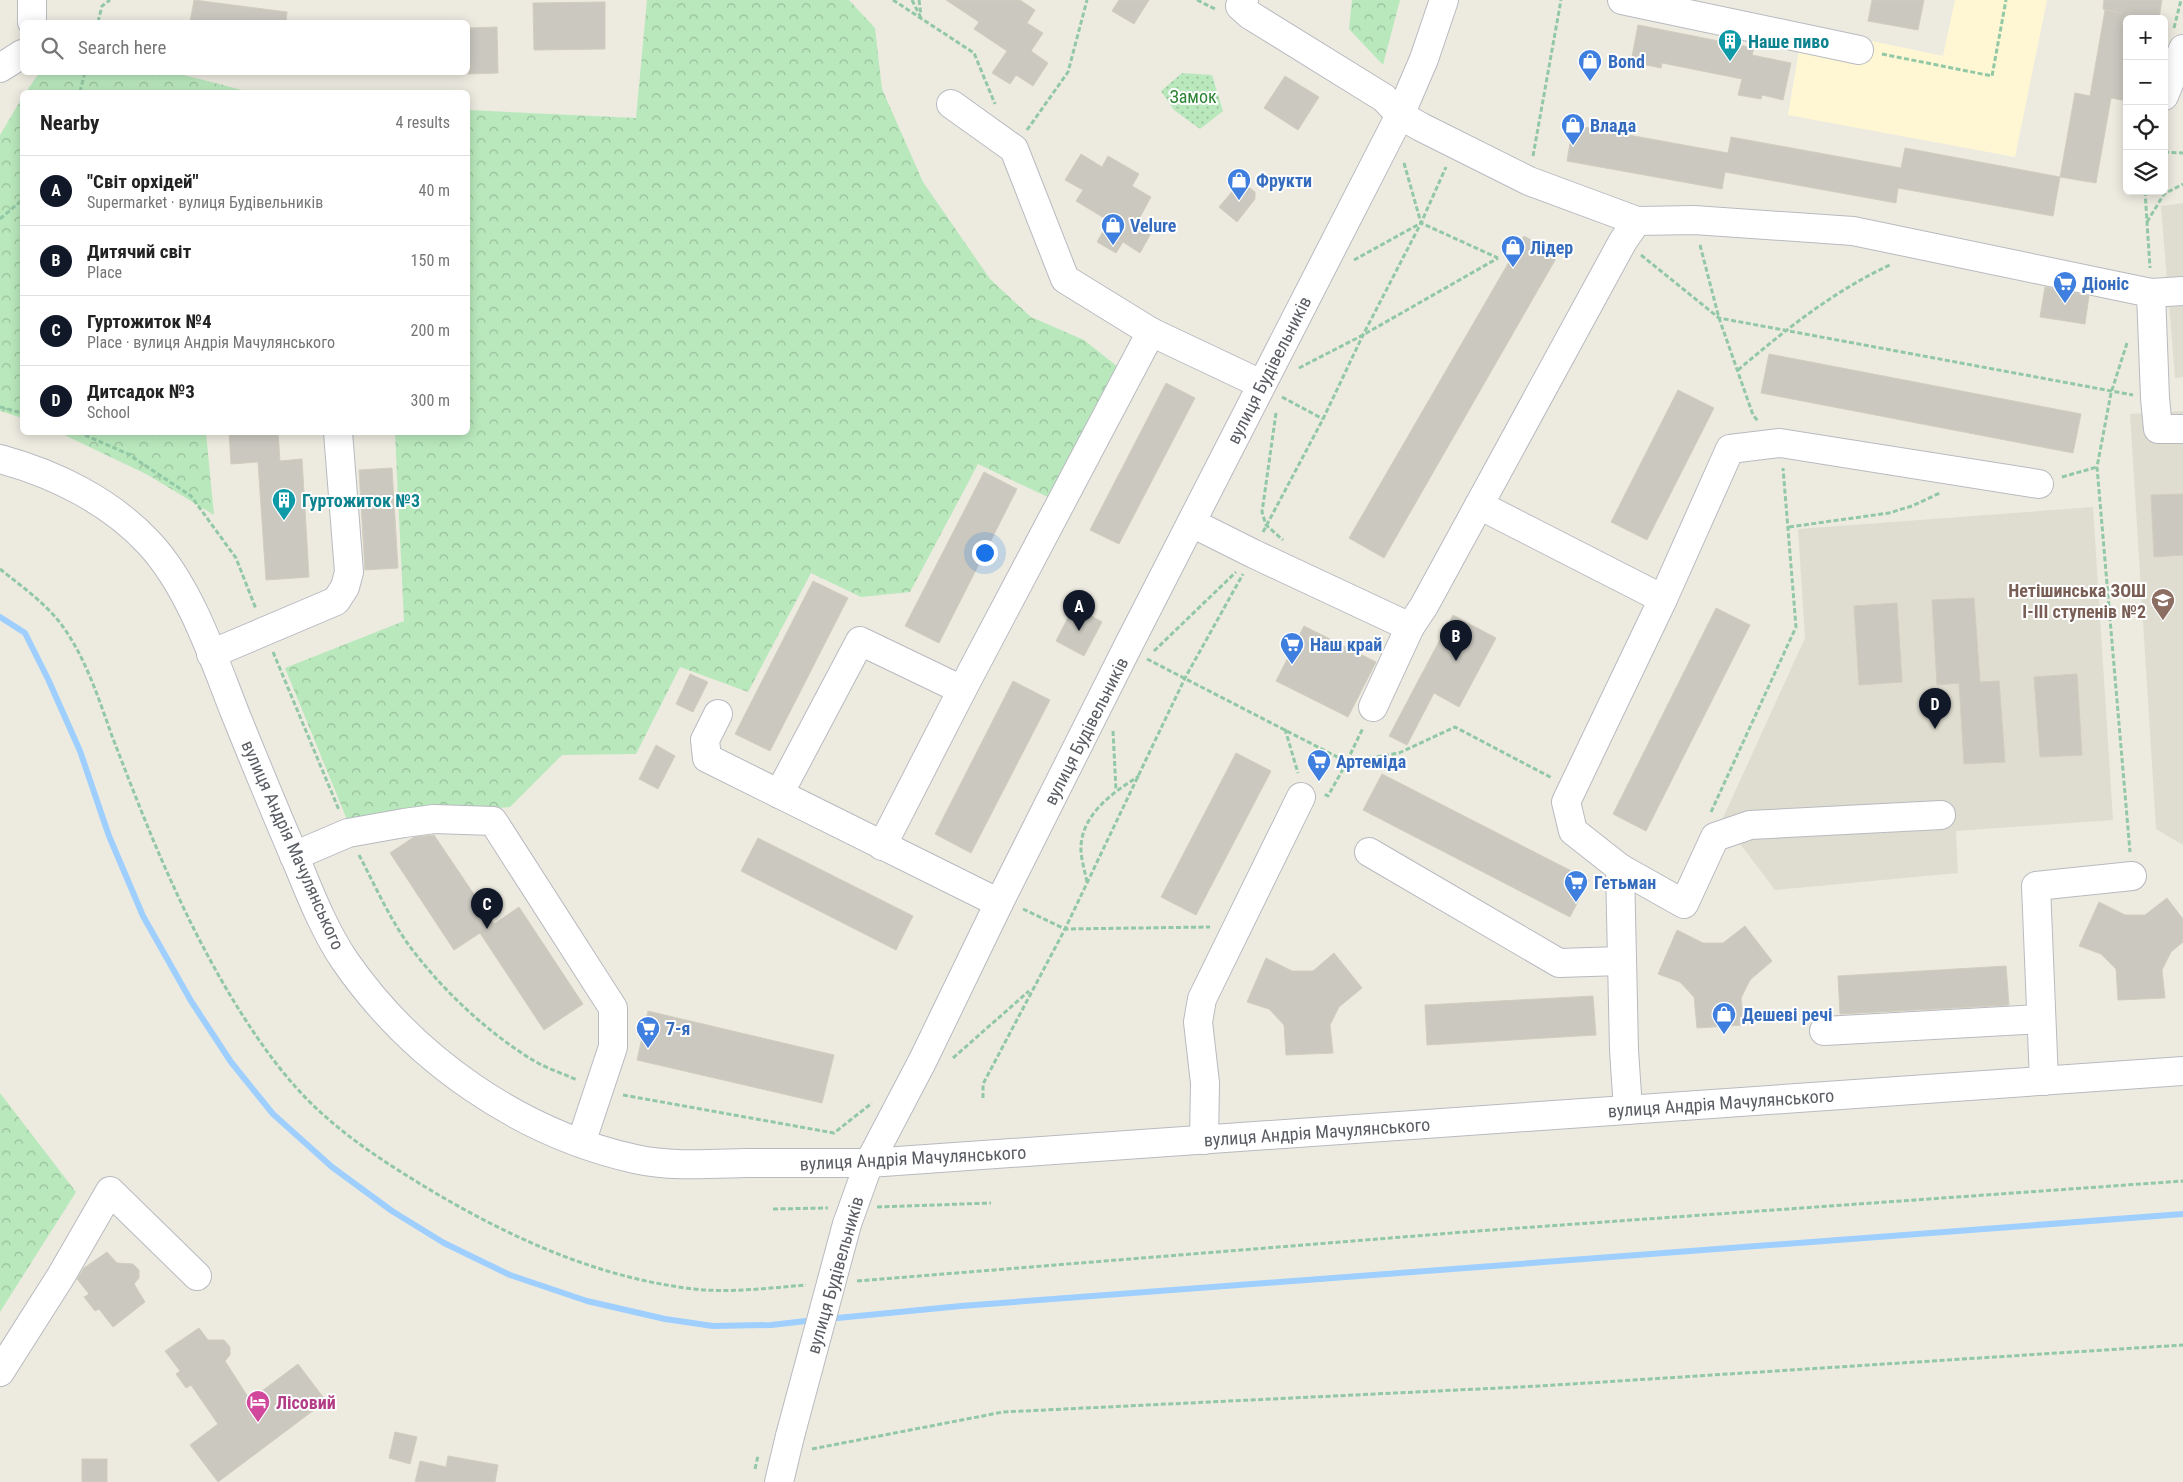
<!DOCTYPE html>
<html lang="en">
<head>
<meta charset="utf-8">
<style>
  body { margin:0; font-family:"Roboto Condensed",sans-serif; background:#f2f2f2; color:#222 }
  .controls { position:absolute; right:15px; top:15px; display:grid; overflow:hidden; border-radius:8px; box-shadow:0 2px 12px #0003 }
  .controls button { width:45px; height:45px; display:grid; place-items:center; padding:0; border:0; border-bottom:1px solid #e0e0e0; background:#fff; color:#222; font:25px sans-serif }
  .you { position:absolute; left:984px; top:552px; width:18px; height:18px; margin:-12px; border:4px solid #fff; border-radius:50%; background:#1a73e8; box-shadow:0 0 0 8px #1a73e833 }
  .badge { display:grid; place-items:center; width:32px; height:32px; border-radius:50%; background:#111827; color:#fff; font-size:16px; font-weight:700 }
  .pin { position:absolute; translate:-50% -41px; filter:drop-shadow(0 1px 2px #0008) }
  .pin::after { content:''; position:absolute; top:26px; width:18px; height:15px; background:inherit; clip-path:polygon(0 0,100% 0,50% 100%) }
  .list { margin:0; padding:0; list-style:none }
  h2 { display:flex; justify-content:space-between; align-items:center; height:65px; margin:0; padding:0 20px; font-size:21px }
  h2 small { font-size:16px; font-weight:400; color:#767676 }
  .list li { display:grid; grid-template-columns:32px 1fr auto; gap:15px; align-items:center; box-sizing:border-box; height:70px; padding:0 20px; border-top:1px solid #e0e0e0 }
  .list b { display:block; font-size:19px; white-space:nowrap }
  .list p { margin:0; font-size:16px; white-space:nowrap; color:#767676 }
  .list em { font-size:16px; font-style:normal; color:#767676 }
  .icon { flex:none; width:28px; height:28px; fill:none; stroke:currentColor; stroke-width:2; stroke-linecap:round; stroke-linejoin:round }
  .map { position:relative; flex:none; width:2183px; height:1482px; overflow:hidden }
  .search { position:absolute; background:#fff; box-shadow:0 2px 12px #0003; left:20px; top:20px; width:450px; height:55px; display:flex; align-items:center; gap:12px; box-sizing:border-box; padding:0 18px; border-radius:8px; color:#767676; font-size:19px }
  .panel { position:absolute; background:#fff; box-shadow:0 2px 12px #0003; left:20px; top:90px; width:450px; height:345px; border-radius:8px }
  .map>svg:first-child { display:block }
</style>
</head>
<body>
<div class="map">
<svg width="2183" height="1482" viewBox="0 0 2183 1482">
  <defs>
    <pattern id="forest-crowns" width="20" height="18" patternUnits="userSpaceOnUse" patternTransform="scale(1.25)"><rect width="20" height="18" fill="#b9e8bc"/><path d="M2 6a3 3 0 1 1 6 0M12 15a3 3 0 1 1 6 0" fill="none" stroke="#99bf9c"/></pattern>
    <pattern id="park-dots" width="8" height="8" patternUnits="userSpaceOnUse" patternTransform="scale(1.25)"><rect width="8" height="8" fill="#b9e8bc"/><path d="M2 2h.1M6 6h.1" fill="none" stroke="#99bf9c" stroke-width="1.8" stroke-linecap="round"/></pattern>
  </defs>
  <rect width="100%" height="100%" fill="#edebe0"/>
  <polygon fill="#fff7d3" points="1955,0 2047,0 2015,157 1788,115 1801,39 1862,39 1943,56"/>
  <g fill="#dfddd0">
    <polygon points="2183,203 2183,377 2175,378 2161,206"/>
    <polygon points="2183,411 2183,845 2156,829 2130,414"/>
    <polygon points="2093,507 2113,820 1956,831 1958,873 1775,890 1722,820 1805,638 1798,529"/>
  </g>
  <g fill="url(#forest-crowns)">
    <polygon points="647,0 849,0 875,28 882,89 923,182 990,279 1031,317 1084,340 1123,371 1052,499 978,464 910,592 861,597 811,573 748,692 680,667 636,754 562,755 510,807 348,822 285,668 404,621 395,433 468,432 468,110 636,118"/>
    <polygon points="1352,0 1400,0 1383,65 1349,29"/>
    <polygon points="39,73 176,73 250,92 26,92"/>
    <polygon points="22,98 22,418 0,411 0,135"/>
    <polygon points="60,433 206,433 214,515 148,475"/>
    <polygon points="0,1093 76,1192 0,1312"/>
  </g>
  <polygon fill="url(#park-dots)" points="1182,73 1212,75 1223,111 1200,129 1174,110 1161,91"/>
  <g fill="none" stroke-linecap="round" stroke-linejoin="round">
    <g stroke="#9ecfff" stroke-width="6">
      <polyline points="0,617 25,633 48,679 80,751 109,836 143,916 191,1001 231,1062 273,1114 332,1167 392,1211 444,1243 510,1275 587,1301 665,1319 713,1326 771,1325 815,1320"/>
      <polyline points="827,1319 961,1306 2183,1214"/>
    </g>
  </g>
  <g fill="#cac8bf" stroke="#d2cdbe">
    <polygon points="194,0 287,12 286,22 190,22"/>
    <polygon points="946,0 1020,0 1035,10 1027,23 1043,33 1031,51 1048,63 1033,86 1016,75 1010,84 992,73 1007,51 974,29 979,22"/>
    <polygon points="1119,0 1149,0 1134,24 1112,11"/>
    <polygon points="1872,0 1924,0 1918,30 1868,21"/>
    <polygon points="2104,0 2162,0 2159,19 2142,16 2142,19 2127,19 2127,101 2111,98 2096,183 2060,177 2075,93 2090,96 2105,10 2122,13 2103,9"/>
    <polygon points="605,2 605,49 534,50 533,3"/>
    <polygon points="1638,25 1754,48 1752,55 1791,63 1783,100 1762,95 1761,99 1738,95 1742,79 1662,63 1661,68 1631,62"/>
    <polygon points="497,27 498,73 468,74 468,28"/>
    <polygon points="1285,76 1319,97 1298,130 1264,108"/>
    <polygon points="1573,125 1728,153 1731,137 1901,168 1905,148 2060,177 2053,216 1898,188 1896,203 1725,172 1722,189 1567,161"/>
    <polygon points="1081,154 1102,167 1108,156 1139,174 1132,186 1151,197 1139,219 1154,228 1140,253 1123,242 1116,253 1097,242 1109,221 1076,201 1083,190 1065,180"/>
    <polygon points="1241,181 1255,192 1255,199 1237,222 1219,207"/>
    <polygon points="1524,236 1558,255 1384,558 1349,538"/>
    <polygon points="2045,287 2089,296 2085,324 2040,317"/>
    <polygon points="1769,354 2081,414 2073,453 1761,393"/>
    <polygon points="1166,383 1195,398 1119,544 1090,530"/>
    <polygon points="1678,390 1714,408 1647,540 1611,522"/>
    <polygon points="229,432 278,432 280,461 302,459 309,577 266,580 258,462 231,464"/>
    <polygon points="392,468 398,568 365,570 359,470"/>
    <polygon points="984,472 1017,489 939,643 905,626"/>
    <polygon points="2183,494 2183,555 2154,557 2151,495"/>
    <polygon points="813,581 848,598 770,751 735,734"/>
    <polygon points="1974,598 1980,682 1999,681 2005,762 1964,764 1959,683 1937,685 1932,600"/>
    <polygon points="1897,603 1902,682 1859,685 1854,606"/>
    <polygon points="1074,606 1102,622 1084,656 1056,641"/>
    <polygon points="1716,608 1750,625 1646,831 1613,814"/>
    <polygon points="1453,615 1496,638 1459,707 1434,693 1407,745 1389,736"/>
    <polygon points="1304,626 1376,662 1348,717 1276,681"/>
    <polygon points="690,674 708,682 693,712 676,704"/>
    <polygon points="2077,674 2082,755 2040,757 2034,677"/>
    <polygon points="1013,681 1050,700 971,853 935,834"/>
    <polygon points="656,745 675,756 658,789 639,779"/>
    <polygon points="1236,753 1271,771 1196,915 1161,897"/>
    <polygon points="1382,774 1589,880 1570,917 1363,810"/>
    <polygon points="434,835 494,924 519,907 583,1004 544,1030 480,933 454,950 390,853 414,837"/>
    <polygon points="758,838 913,916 896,950 741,871"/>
    <polygon points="2167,898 2183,919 2183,942 2171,952 2162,970 2165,998 2118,1000 2116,969 2101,954 2079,946 2099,902 2125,915 2145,915"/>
    <polygon points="1745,926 1772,961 1750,980 1741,998 1744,1025 1697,1028 1694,997 1680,982 1658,974 1677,930 1703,943 1723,943"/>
    <polygon points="1334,953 1362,988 1339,1007 1330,1025 1333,1053 1286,1055 1284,1025 1269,1009 1247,1002 1266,958 1292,971 1313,971"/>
    <polygon points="2006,966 2009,1005 1840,1014 1838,976"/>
    <polygon points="1593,996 1596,1035 1427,1045 1425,1005"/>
    <polygon points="648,1011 834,1055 822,1103 637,1060"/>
    <polygon points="107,1252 117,1263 133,1264 139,1270 139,1278 134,1284 145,1302 113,1327 99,1309 95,1311 84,1297 89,1294 77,1279 84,1268"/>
    <polygon points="199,1328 208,1340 224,1340 230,1347 230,1355 225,1361 250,1400 298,1364 326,1401 218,1482 190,1445 218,1424 191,1385 186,1388 176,1374 180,1371 165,1351"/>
    <polygon points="395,1432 417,1437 410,1464 389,1458"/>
    <polygon points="448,1456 498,1465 495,1482 415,1482 420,1461 446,1467"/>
    <rect x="82" y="1459" width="25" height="23"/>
  </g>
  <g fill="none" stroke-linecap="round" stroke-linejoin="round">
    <g stroke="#b8bac0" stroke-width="30">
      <g id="minor">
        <polyline points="32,0 32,22"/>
        <polyline points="1244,0 1240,6 1250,15 1384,98 1400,115 1421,127 1529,181 1637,221 1694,220 1853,231 2151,293 2183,291"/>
        <polyline points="1622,0 1859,50"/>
        <polyline points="0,68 22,54"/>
        <polyline points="2164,96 2183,49"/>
        <polyline points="951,104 1014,149 1065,279 1151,332 1261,384"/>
        <polyline points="2151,293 2155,398 2158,429 2183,429"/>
        <path d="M0,459c55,15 110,42 149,84 41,44 64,114 86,170 21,52 42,103 64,154 13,32 27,66 46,94 68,98 174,172 290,198 35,8 74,5 111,4 41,0 82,0 123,0l1314,-92"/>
        <polyline points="1479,505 1663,599"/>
        <polyline points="1192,523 1254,554 1410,627 1424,606 1623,241 1637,221"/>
        <polyline points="211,654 336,601 345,587 349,572 338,432"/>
        <polyline points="1373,707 1410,627"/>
        <polyline points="718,714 705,740 707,758 999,903"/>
        <polyline points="779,794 860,641 962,690"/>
        <polyline points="882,846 962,690 1151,332"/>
        <polyline points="1369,852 1559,963 1621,961"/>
        <polyline points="294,856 348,833 404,823 434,819 493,821 613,1008 613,1047 581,1143"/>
        <polyline points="1620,868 1573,831 1566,802 1663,599 1730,449 1780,443 2039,484"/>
        <polyline points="1824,1031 2041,1019"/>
        <polyline points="2044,1081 2036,886 2132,876"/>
        <polyline points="1628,1110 1624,1050 1620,868 1684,904 1715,837 1750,825 1941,815"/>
        <polyline points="1204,1140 1205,1083 1198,1022 1202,999 1301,797"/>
        <polyline points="847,1224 869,1163 923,1060 999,903 1127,648 1400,115 1424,59 1444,0"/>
        <polyline points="0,1372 61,1276 110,1191 197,1276"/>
        <polyline points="779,1482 790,1436"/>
      </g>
    </g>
    <g stroke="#92c8a5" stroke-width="3" stroke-dasharray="5 2.5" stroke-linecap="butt">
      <polyline points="893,0 974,53 995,104"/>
      <polyline points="912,0 922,20"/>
      <polyline points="919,0 921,15"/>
      <polyline points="1197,0 1217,10"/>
      <polyline points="98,22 102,6 110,0"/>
      <polyline points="2174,28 2181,0"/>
      <polyline points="1882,54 1992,76 2006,0"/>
      <polyline points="80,92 85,72"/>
      <polyline points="1027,130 1068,72 1087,0"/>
      <polyline points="2164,152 2183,153"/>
      <polyline points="1533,156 1561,0"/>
      <polyline points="1404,163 1421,223 1498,258"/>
      <polyline points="2145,191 2150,268"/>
      <polyline points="0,219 22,200"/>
      <polyline points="2147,222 2164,194 2183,184"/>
      <polyline points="1700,245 1719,318 1753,415 1758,421"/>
      <polyline points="1641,255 1719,318 2133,395"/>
      <polyline points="1354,260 1421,223"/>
      <polyline points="2127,343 2111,393 2097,467 2130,852"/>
      <polyline points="1299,368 1363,335 1498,258"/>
      <path d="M1738,370c47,-40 97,-80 154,-106"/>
      <polyline points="1282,397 1323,419"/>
      <polyline points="0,407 22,413"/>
      <polyline points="1276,413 1262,512 1266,525 1283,540"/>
      <polyline points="78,432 128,454 191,496 236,558 256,609"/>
      <polyline points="2062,477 2097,467"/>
      <polyline points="1789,527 1889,513 1912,506 1940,493"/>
      <polyline points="1263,532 1323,419 1363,335 1421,223 1446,167"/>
      <path d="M0,569c20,16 41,31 57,50 27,33 41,78 55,117 19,49 38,99 60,147 33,73 86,171 145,226 34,32 75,58 115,82 81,48 167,87 262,98 37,4 75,-1 112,-4"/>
      <polyline points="1154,651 1236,572"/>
      <polyline points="273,652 339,810"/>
      <polyline points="1147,659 1347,762 1328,796 1324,794"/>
      <polyline points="1285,729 1298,773"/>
      <polyline points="1113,731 1116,790"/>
      <polyline points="1347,761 1363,728"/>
      <polyline points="1347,762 1399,753 1455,727 1552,778"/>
      <polyline points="1711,812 1796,627 1783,468"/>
      <path d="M359,855c18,34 34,72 59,102 31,39 71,76 113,102 14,9 31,14 46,21"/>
      <path d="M1087,882c-2,-10 -5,-20 -6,-30 -2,-36 31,-59 58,-76"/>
      <polyline points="1023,909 1065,929 1210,927"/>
      <polyline points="953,1058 1029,991"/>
      <polyline points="623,1095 834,1133 872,1103"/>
      <polyline points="983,1098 983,1084 1065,929 1185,678 1243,574"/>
      <polyline points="877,1207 991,1203"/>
      <polyline points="773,1209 828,1208"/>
      <polyline points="857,1281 1477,1231 2183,1181"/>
      <polyline points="812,1449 1003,1412 1540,1386 2183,1345"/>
      <polyline points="755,1469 758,1456"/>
    </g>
    <use href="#minor" stroke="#fff" stroke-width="28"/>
    <g stroke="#b8bac0" stroke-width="30" stroke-linecap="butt">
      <polyline id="minor-bridge" points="790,1436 847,1224"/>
    </g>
    <use href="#minor-bridge" stroke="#fff" stroke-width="28"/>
  </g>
  <defs>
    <g id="building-pin" transform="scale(1.25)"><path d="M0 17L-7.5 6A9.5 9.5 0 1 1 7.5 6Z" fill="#0f9aa8" stroke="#fff"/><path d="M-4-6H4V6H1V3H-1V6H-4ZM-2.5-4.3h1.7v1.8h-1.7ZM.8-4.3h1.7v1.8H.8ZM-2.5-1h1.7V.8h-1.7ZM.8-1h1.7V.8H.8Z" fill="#fff"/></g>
    <g id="shop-pin" transform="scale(1.25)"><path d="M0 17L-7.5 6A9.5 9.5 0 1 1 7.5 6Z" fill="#3f7fe0" stroke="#fff"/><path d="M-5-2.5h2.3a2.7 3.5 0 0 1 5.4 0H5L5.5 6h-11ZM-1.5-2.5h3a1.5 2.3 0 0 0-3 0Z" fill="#fff"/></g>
    <g id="supermarket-pin" transform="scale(1.25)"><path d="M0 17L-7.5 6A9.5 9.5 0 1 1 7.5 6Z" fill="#3f7fe0" stroke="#fff"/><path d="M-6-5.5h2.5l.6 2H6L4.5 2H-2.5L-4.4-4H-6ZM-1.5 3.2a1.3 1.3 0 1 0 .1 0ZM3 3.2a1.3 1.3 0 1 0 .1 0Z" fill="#fff"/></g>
    <g id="school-pin" transform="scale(1.25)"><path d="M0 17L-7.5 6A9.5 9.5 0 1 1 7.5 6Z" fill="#8d6e63" stroke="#fff"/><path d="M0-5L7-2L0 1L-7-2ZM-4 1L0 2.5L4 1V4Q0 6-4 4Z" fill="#fff"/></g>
    <g id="hotel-pin" transform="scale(1.25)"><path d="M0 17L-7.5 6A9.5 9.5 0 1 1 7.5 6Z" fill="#d1479c" stroke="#fff"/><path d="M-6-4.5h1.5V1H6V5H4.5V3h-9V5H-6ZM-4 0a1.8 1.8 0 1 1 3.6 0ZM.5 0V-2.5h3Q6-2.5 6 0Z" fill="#fff"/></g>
  </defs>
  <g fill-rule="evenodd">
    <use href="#building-pin" x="1730" y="41"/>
    <use href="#shop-pin" x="1590" y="61"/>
    <use href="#shop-pin" x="1573" y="125"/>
    <use href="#shop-pin" x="1239" y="180"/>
    <use href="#shop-pin" x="1113" y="225"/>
    <use href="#shop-pin" x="1513" y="247"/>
    <use href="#supermarket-pin" x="2065" y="283"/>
    <use href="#building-pin" x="284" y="500"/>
    <use href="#school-pin" x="2163" y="600"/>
    <use href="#supermarket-pin" x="1292" y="644"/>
    <use href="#supermarket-pin" x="1319" y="761"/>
    <use href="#supermarket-pin" x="1576" y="882"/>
    <use href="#shop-pin" x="1724" y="1014"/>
    <use href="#supermarket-pin" x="648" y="1028"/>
    <use href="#hotel-pin" x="258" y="1402"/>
  </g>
  <g text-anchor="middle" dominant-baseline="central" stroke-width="4" stroke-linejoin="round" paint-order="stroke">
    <g font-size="18" font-weight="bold" fill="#0d838f" stroke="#fff" text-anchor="start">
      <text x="1748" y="41">Наше пиво</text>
      <text x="302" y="500">Гуртожиток №3</text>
    </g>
    <g font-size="18" font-weight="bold" fill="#366cbe" stroke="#fff" text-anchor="start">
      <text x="1608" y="61">Bond</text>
      <text x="1590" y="125">Влада</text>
      <text x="1256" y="180">Фрукти</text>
      <text x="1130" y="225">Velure</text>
      <text x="1530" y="247">Лідер</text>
      <text x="2082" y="283">Діоніс</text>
      <text x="1310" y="644">Наш край</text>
      <text x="1336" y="761">Артеміда</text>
      <text x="1594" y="882">Гетьман</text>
      <text x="1742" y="1014">Дешеві речі</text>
      <text x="666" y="1028">7-я</text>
    </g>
    <g font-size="18" fill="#2e8537" stroke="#fff">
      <text x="1193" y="96">Замок</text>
    </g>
    <g font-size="18" fill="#595c62" stroke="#fff">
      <text transform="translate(1269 370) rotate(-63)">вулиця Будівельників</text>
      <text transform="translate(1086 731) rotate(-63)">вулиця Будівельників</text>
      <text transform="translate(293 845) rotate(66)">вулиця Андрія Мачулянського</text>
      <text transform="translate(1721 1103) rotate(-4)">вулиця Андрія Мачулянського</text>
      <text transform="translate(1317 1132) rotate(-4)">вулиця Андрія Мачулянського</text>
      <text transform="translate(913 1158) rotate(-3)">вулиця Андрія Мачулянського</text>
      <text transform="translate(835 1275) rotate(-74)">вулиця Будівельників</text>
    </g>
    <g font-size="18" font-weight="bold" fill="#785e54" stroke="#fff" text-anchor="end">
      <text x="2146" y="590">Нетішинська ЗОШ<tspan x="2146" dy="21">І-ІІІ ступенів №2</tspan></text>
    </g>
    <g font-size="18" font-weight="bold" fill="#b23c85" stroke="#fff" text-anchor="start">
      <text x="276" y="1402">Лісовий</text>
    </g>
  </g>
</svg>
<div class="controls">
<button>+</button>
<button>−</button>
<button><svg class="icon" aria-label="locate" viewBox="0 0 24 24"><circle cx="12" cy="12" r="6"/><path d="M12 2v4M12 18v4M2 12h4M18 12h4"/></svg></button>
<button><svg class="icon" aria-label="layers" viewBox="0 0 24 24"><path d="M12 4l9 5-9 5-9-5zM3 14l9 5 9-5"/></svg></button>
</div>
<div class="you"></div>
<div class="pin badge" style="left:1079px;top:631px">A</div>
<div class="pin badge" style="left:1456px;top:661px">B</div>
<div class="pin badge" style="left:487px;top:929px">C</div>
<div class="pin badge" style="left:1935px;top:729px">D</div>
<div class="search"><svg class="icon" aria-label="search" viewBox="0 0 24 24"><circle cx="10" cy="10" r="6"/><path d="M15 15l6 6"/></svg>Search here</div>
<section class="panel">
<h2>Nearby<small>4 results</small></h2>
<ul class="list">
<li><span class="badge">A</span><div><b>&quot;Світ орхідей&quot;</b><p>Supermarket · вулиця Будівельників</p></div><em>40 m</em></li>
<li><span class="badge">B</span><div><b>Дитячий світ</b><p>Place</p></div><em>150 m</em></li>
<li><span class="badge">C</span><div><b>Гуртожиток №4</b><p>Place · вулиця Андрія Мачулянського</p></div><em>200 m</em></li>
<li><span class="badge">D</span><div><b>Дитсадок №3</b><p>School</p></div><em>300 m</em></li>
</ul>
</section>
</div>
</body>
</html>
